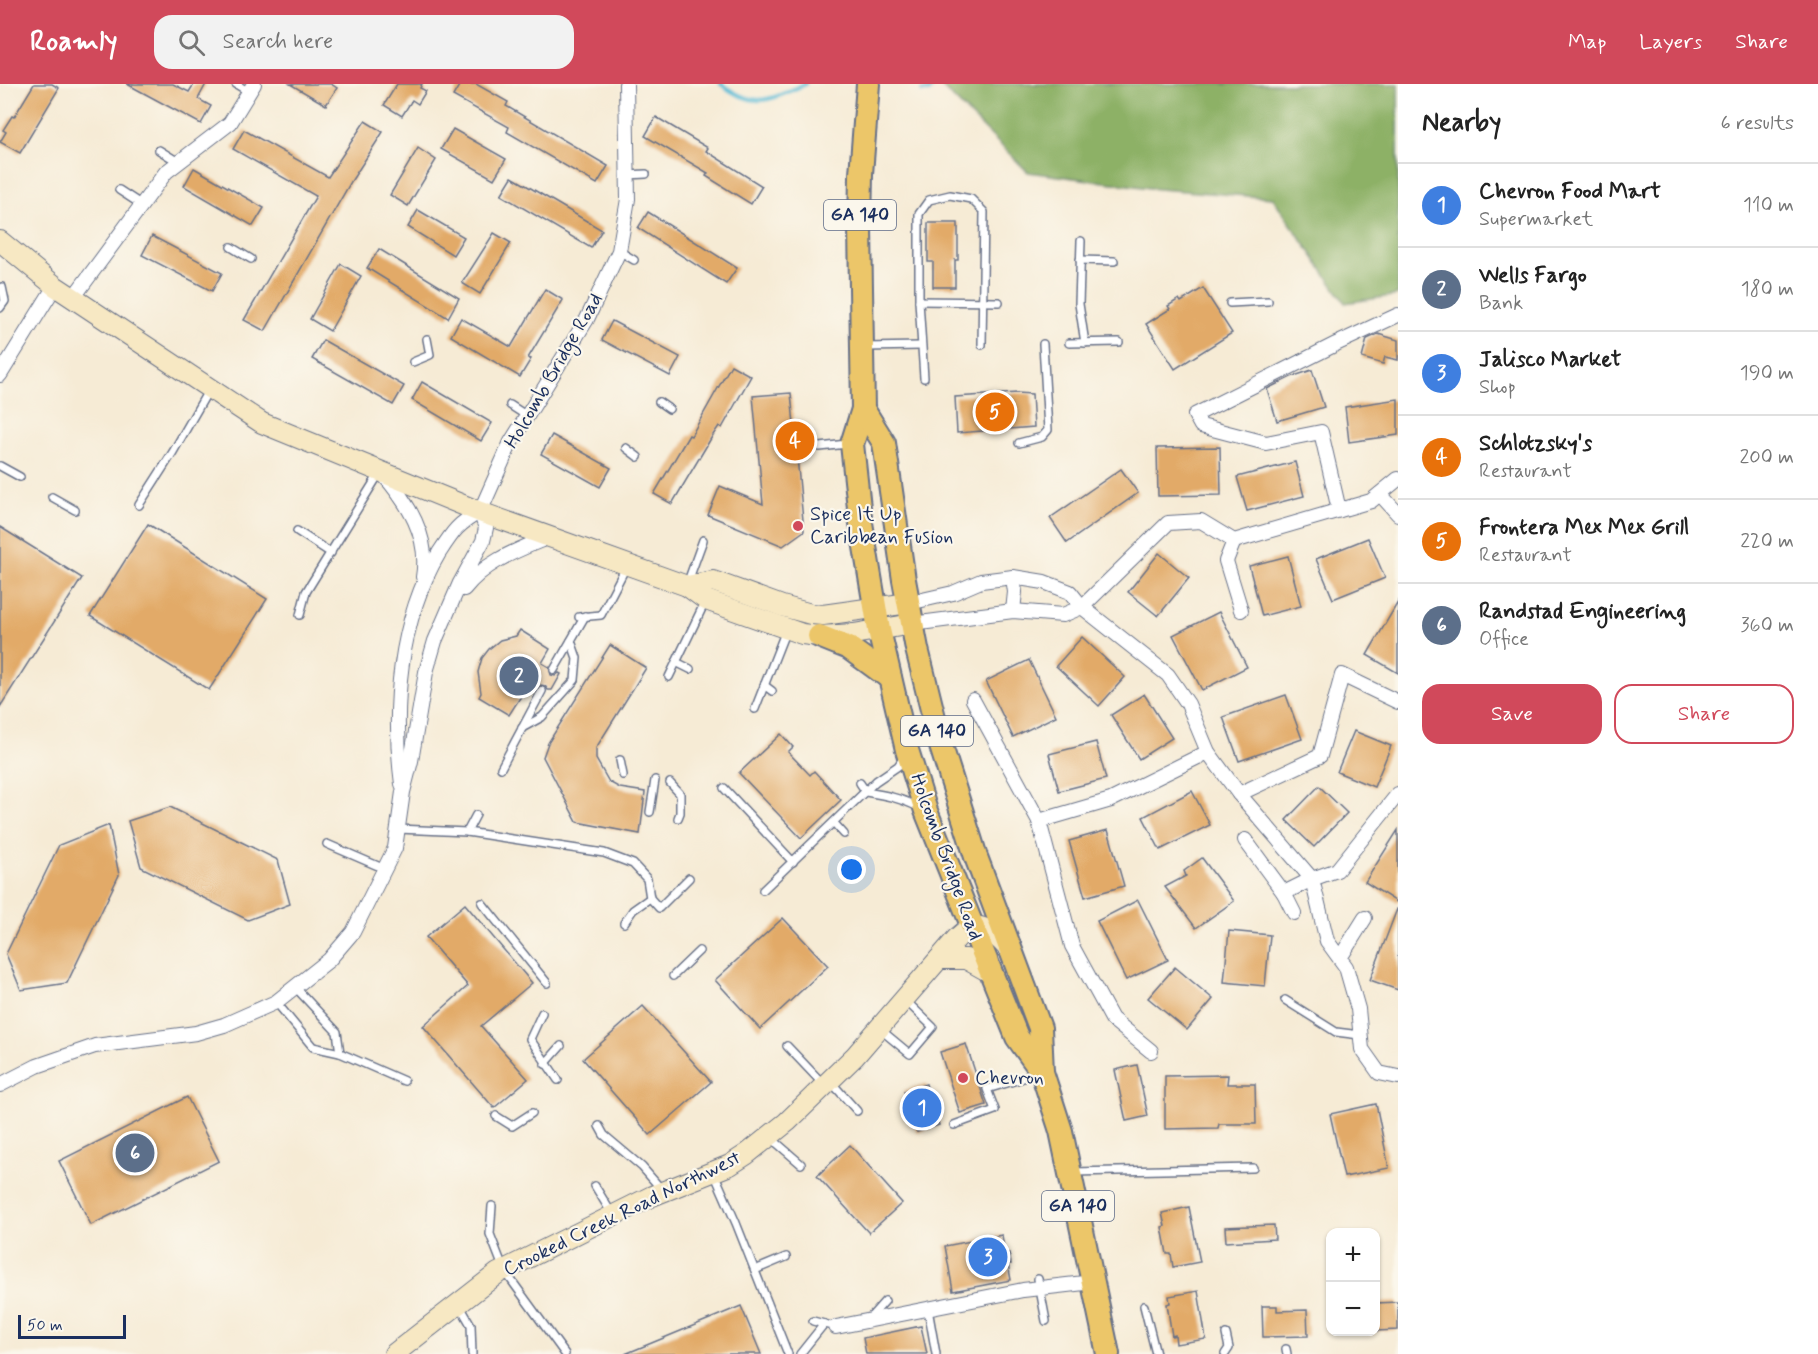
<!DOCTYPE html>
<html lang="en">
<head>
<meta charset="utf-8">
<style>
  body { margin:0; font-family:Mynerve,sans-serif; background:#f2f2f2; color:#222 }
  .controls { position:absolute; right:18px; bottom:18px; display:grid; overflow:hidden; border-radius:12px; box-shadow:0 2px 4px #0004 }
  .controls button { width:54px; height:54px; display:grid; place-items:center; padding:0; border:0; border-bottom:2px solid #e0e0e0; background:#fff; color:#222; font:30px sans-serif }
  .scale { position:absolute; left:18px; bottom:15px; width:108px; box-sizing:border-box; padding-left:6px; border:3px solid #1b2f5e; border-top:0; font-size:16px; line-height:21px; white-space:nowrap; color:#1b2f5e; -webkit-text-stroke:4px #fbf7ec; paint-order:stroke }
  .you { position:absolute; left:852px; top:786px; width:21px; height:21px; margin:-15px; border:4px solid #fff; border-radius:50%; background:#1a73e8; box-shadow:0 0 0 9px #1a73e833 }
  .badge { display:grid; place-items:center; width:39px; height:39px; border-radius:50%; background:#d1495b; color:#fff; font-size:20px; font-weight:700 }
  .pin { position:absolute; translate:-50% -50%; border:3px solid #fff; box-shadow:0 2px 6px #0006 }
  .list { margin:0; padding:0; list-style:none }
  h2 { display:flex; justify-content:space-between; align-items:center; height:78px; margin:0; padding:0 24px; font-size:26px }
  h2 small { font-size:20px; font-weight:400; color:#767676 }
  .list li { display:grid; grid-template-columns:39px 1fr auto; gap:18px; align-items:center; box-sizing:border-box; height:84px; padding:0 24px; border-top:2px solid #e0e0e0 }
  .list b { display:block; font-size:22px; white-space:nowrap }
  .list p { margin:0; font-size:20px; white-space:nowrap; color:#767676 }
  .list em { font-size:20px; font-style:normal; color:#767676 }
  .actions { display:flex; gap:12px; padding:18px 24px }
  .actions a { flex:1; padding:14px 0; border:2px solid #d1495b; border-radius:18px; text-align:center; font-size:21px; color:#d1495b }
  .actions .main { background:#d1495b; color:#fff }
  .icon { flex:none; width:33px; height:33px; fill:none; stroke:currentColor; stroke-width:2; stroke-linecap:round; stroke-linejoin:round }
  .map { position:relative; flex:none; width:1398px; height:1270px; overflow:hidden }
  header { display:flex; align-items:center; gap:36px; box-sizing:border-box; height:84px; padding:0 30px; background:#d1495b; color:#fff }
  header strong { font-size:28px }
  nav { display:flex; gap:33px; margin-inline-start:auto; font-size:21px }
  .search { width:420px; height:54px; background:#f2f2f2; display:flex; align-items:center; gap:15px; box-sizing:border-box; padding:0 21px; border-radius:18px; color:#767676; font-size:22px }
  main { display:flex }
  aside { flex:1; background:#fff }
  .map>svg:first-child { display:block }
</style>
</head>
<body>
<header>
<strong>Roamly</strong>
<div class="search"><svg class="icon" aria-label="search" viewBox="0 0 24 24"><circle cx="10" cy="10" r="6"/><path d="M15 15l6 6"/></svg>Search here</div>
<nav><a>Map</a><a>Layers</a><a>Share</a></nav>
</header>
<main>
<div class="map">
<svg width="1398" height="1270" viewBox="0 0 1398 1270">
  <rect width="100%" height="100%" fill="#fbf7ec"/>
  <filter id="ink" filterUnits="userSpaceOnUse"><feTurbulence type="fractalNoise" baseFrequency=".0167" numOctaves="2"/><feDisplacementMap in="SourceGraphic" scale="12" xChannelSelector="R" yChannelSelector="G"/><feConvolveMatrix kernelMatrix="1 2 1 2 8 2 1 2 1" color-interpolation-filters="sRGB"/></filter>
  <filter id="wash" filterUnits="userSpaceOnUse"><feTurbulence type="fractalNoise" baseFrequency=".008" numOctaves="4" result="noise"/><feDisplacementMap in="SourceGraphic" scale="24" xChannelSelector="R" yChannelSelector="G"/><feGaussianBlur stdDeviation="1.35" result="paint"/><feColorMatrix in="noise" values="0 0 0 0 0 0 0 0 0 0 0 0 0 0 0 0 0 1.4 0 .05"/><feComposite in="paint" operator="in"/></filter>
  <g filter="url(#wash)">
    <rect width="100%" height="100%" fill="#f6ebd5"/>
    <polygon fill="#8db166" stroke="#547062" stroke-width="1.5" points="939,0 1398,0 1398,211 1345,219 1273,114 1158,105 1028,88"/>
    <g fill="none" stroke-linecap="round" stroke-linejoin="round">
      <g stroke="#55b9d4" stroke-width="4.5">
        <path d="M721,0c35,26 49,16 84,0"/>
        <polyline points="922,7 929,7 934,0"/>
      </g>
    </g>
    <g id="blocks">
      <g fill="#e2aa68">
        <polygon points="34,0 52,0 59,4 20,69 0,58 6,48 3,46 12,32 14,33"/>
        <polygon points="127,0 173,0 189,8 194,0 206,0 198,15 211,22 201,40"/>
        <polygon points="290,0 331,0 337,4 326,21"/>
        <polygon points="397,0 422,0 420,4 426,7 418,20 412,16 402,32 384,21"/>
        <polygon points="460,0 476,0 508,18 506,22 608,82 597,100 507,48 509,43 453,12"/>
        <polygon points="656,33 708,64 706,67 762,102 751,120 706,92 708,89 645,52"/>
        <polygon points="365,37 383,48 352,96 265,247 244,236 316,112 233,65 244,46 328,93"/>
        <polygon points="453,45 506,75 494,95 441,65"/>
        <polygon points="418,64 436,76 408,122 390,111"/>
        <polygon points="194,84 264,124 253,142 184,102"/>
        <polygon points="512,93 602,146 591,164 501,111"/>
        <polygon points="418,126 464,153 453,171 408,143"/>
        <polygon points="648,128 737,184 726,200 638,144"/>
        <polygon points="928,139 958,139 958,176 955,176 955,203 933,203 933,178 928,178"/>
        <polygon points="494,149 511,159 480,210 462,199"/>
        <polygon points="152,152 222,189 212,207 142,171"/>
        <polygon points="379,165 459,214 448,234 367,184"/>
        <polygon points="341,180 361,192 330,247 310,235"/>
        <polygon points="1203,204 1232,249 1175,285 1146,240 1170,225 1168,222 1179,215 1181,218"/>
        <polygon points="545,205 563,216 528,274 531,275 520,293 451,252 461,234 511,263"/>
        <polygon points="612,237 680,273 670,292 602,256"/>
        <polygon points="1378,250 1398,256 1398,276 1385,273 1383,280 1362,274 1367,255"/>
        <polygon points="323,256 404,302 393,321 312,275"/>
        <polygon points="731,281 751,292 722,344 719,342 713,351 672,420 654,410 689,351 691,352"/>
        <polygon points="1312,286 1324,323 1277,337 1267,305 1291,293"/>
        <polygon points="422,298 492,339 481,357 412,316"/>
        <polygon points="791,309 804,447 783,462 708,431 720,402 763,420 753,312"/>
        <polygon points="1017,309 1032,310 1034,343 957,349 955,313"/>
        <polygon points="1398,315 1398,351 1349,358 1345,323"/>
        <polygon points="552,351 611,384 600,403 541,370"/>
        <polygon points="1220,363 1221,411 1158,412 1157,364"/>
        <polygon points="1295,378 1304,412 1247,427 1237,393"/>
        <polygon points="1121,385 1138,409 1067,459 1050,434"/>
        <polygon points="148,440 267,515 209,606 90,532"/>
        <polygon points="0,443 82,494 0,623"/>
        <polygon points="1368,454 1385,494 1333,515 1316,475"/>
        <polygon points="1159,469 1189,494 1158,532 1128,508"/>
        <polygon points="1288,472 1301,522 1262,532 1249,482"/>
        <polygon points="1398,518 1398,589 1367,571"/>
        <polygon points="1219,528 1247,583 1202,606 1173,551"/>
        <polygon points="520,546 550,565 542,579 549,583 551,591 555,592 559,589 561,590 552,606 548,606 545,602 541,601 535,608 523,609 509,631 479,613 481,609 478,588 482,574 489,565 500,556 516,552"/>
        <polygon points="1082,553 1125,593 1099,622 1056,582"/>
        <polygon points="610,561 646,584 596,664 596,675 609,698 620,704 645,708 640,750 577,738 543,673 548,659"/>
        <polygon points="1029,576 1056,632 1013,653 986,597"/>
        <polygon points="1144,610 1172,654 1139,675 1111,631"/>
        <polygon points="1286,611 1302,655 1239,677 1223,633"/>
        <polygon points="1354,647 1391,662 1374,703 1337,688"/>
        <polygon points="781,650 793,663 788,668 810,691 814,687 841,716 801,754 739,689"/>
        <polygon points="1096,658 1106,695 1059,707 1049,670"/>
        <polygon points="1319,702 1347,729 1314,763 1286,736"/>
        <polygon points="1192,707 1210,741 1160,766 1143,733"/>
        <polygon points="170,723 278,776 290,820 248,836 141,783 128,737"/>
        <polygon points="109,741 119,791 67,899 21,906 6,870 59,761"/>
        <polygon points="1108,746 1124,802 1085,813 1069,757"/>
        <polygon points="1398,746 1398,819 1365,798"/>
        <polygon points="1202,774 1234,817 1196,844 1165,803 1186,792 1184,787"/>
        <polygon points="1138,816 1168,876 1126,896 1097,837"/>
        <polygon points="465,820 532,899 481,942 528,995 494,1024 423,942 468,902 426,853"/>
        <polygon points="1397,825 1398,826 1398,906 1370,896"/>
        <polygon points="783,834 828,882 760,945 715,896"/>
        <polygon points="1229,847 1270,851 1265,902 1224,898"/>
        <polygon points="1175,883 1213,915 1187,946 1148,914"/>
        <polygon points="643,922 711,998 650,1051 583,975"/>
        <polygon points="966,960 986,1021 960,1029 940,968"/>
        <polygon points="1137,981 1148,1032 1126,1037 1115,986"/>
        <polygon points="1228,991 1227,1000 1255,1000 1256,1040 1219,1040 1218,1044 1165,1045 1165,992"/>
        <polygon points="926,1000 939,1041 917,1048 904,1007"/>
        <polygon points="187,1013 219,1077 91,1141 59,1077"/>
        <polygon points="1376,1020 1389,1084 1344,1093 1330,1030"/>
        <polygon points="850,1061 902,1119 869,1149 817,1092"/>
        <polygon points="1189,1123 1200,1178 1173,1183 1171,1170 1167,1170 1162,1143 1165,1142 1162,1129"/>
        <polygon points="1274,1141 1275,1155 1226,1158 1225,1143"/>
        <polygon points="1002,1151 1005,1170 1009,1169 1011,1180 1008,1180 1011,1196 953,1207 945,1162"/>
        <polygon points="1198,1207 1206,1255 1176,1260 1175,1251 1172,1252 1167,1220 1170,1219 1169,1212"/>
        <polygon points="1398,1218 1398,1246 1376,1247 1376,1219"/>
        <polygon points="741,1222 761,1270 625,1270"/>
        <polygon points="1262,1222 1277,1222 1277,1227 1307,1226 1308,1252 1263,1253"/>
        <polygon points="921,1242 927,1270 866,1270 863,1254"/>
      </g>
    </g>
  </g>
  <g filter="url(#ink)">
    <use href="#blocks" fill-opacity="0" stroke="#687188" stroke-width="1.5"/>
    <g fill="none" stroke-linecap="round" stroke-linejoin="round">
      <g stroke="#687188" stroke-width="10">
        <g id="lane">
          <polyline points="236,0 249,8"/>
          <polyline points="159,66 180,79"/>
          <polyline points="627,91 646,90"/>
          <polyline points="119,106 142,121"/>
          <polyline points="1081,157 1079,220 1085,259"/>
          <polyline points="231,163 251,175"/>
          <polyline points="619,167 634,176"/>
          <polyline points="1080,176 1114,177"/>
          <polyline points="919,217 999,218"/>
          <polyline points="1230,219 1268,217"/>
          <polyline points="0,224 5,217 2,203"/>
          <polyline points="1069,259 1119,258"/>
          <polyline points="866,263 921,262"/>
          <polyline points="413,278 430,271 427,255"/>
          <polyline points="924,294 919,217 919,130 929,116 950,111 971,115 984,128 982,261"/>
          <polyline points="659,318 669,325"/>
          <polyline points="510,321 527,332"/>
          <polyline points="1019,359 1042,353 1048,346 1043,260"/>
          <polyline points="820,363 847,360"/>
          <polyline points="626,364 638,373"/>
          <polyline points="0,382 20,393"/>
          <polyline points="52,413 75,426"/>
          <polyline points="139,421 173,368 208,307"/>
          <polyline points="297,447 331,469"/>
          <polyline points="687,500 703,456"/>
          <polyline points="300,531 306,508 379,390"/>
          <polyline points="579,533 601,531 626,483"/>
          <polyline points="676,578 690,585"/>
          <polyline points="554,586 585,532"/>
          <polyline points="669,593 705,518"/>
          <polyline points="764,601 772,607"/>
          <polyline points="755,625 786,546"/>
          <polyline points="522,644 542,633 575,596 577,574 571,557"/>
          <polyline points="620,676 623,691"/>
          <polyline points="501,684 542,607"/>
          <polyline points="670,699 680,710 680,729 678,734"/>
          <path d="M860,699l6,9c18,3 35,6 52,15"/>
          <polyline points="724,704 793,778"/>
          <polyline points="650,728 655,696"/>
          <polyline points="834,739 844,750"/>
          <polyline points="398,745 467,748 604,769 633,780 647,795 650,814 659,824 689,794"/>
          <polyline points="467,748 476,731"/>
          <polyline points="327,760 385,785"/>
          <polyline points="763,806 876,697 898,682 904,673"/>
          <polyline points="482,819 547,899"/>
          <polyline points="624,839 633,826 650,814"/>
          <polyline points="673,892 699,867"/>
          <polyline points="296,904 337,948 340,969"/>
          <polyline points="1285,916 1336,948 1360,951"/>
          <polyline points="276,918 313,963 340,969 404,997"/>
          <polyline points="542,929 530,955 558,996"/>
          <polyline points="881,946 910,970 933,943 905,916"/>
          <polyline points="787,962 824,1001"/>
          <polyline points="545,980 561,962"/>
          <polyline points="831,998 857,1027"/>
          <polyline points="496,1032 512,1042 532,1029"/>
          <polyline points="954,1041 995,1026 987,1005 1040,989"/>
          <polyline points="599,1042 604,1051 642,1083 662,1106"/>
          <polyline points="771,1054 801,1080"/>
          <polyline points="1073,1088 1253,1084"/>
          <polyline points="714,1089 736,1139 788,1270"/>
          <polyline points="595,1102 612,1130"/>
          <polyline points="492,1122 490,1150 504,1186 565,1270"/>
          <polyline points="755,1186 786,1173"/>
          <polyline points="1038,1195 1046,1237"/>
          <polyline points="460,1222 471,1241 472,1270"/>
          <polyline points="1144,1222 1156,1270"/>
          <polyline points="928,1225 936,1270"/>
          <polyline points="869,1235 885,1217"/>
          <polyline points="813,1237 828,1241"/>
          <polyline points="1286,1265 1287,1270"/>
          <polyline points="800,1270 824,1240"/>
          <polyline points="1225,1270 1229,1264 1226,1250"/>
        </g>
      </g>
      <g stroke="#687188" stroke-width="16">
        <g id="street">
          <polyline points="73,214 166,88 230,39 254,0"/>
          <polyline points="0,291 55,202"/>
          <path d="M382,389c26,30 48,63 41,104"/>
          <polyline points="1380,410 1398,430"/>
          <polyline points="1339,426 1321,348 1266,359 1201,342 1195,331 1336,260 1398,231"/>
          <polyline points="480,428 511,358 587,235 619,167 628,115 626,0"/>
          <polyline points="1234,457 1226,477 1241,526"/>
          <path d="M464,505c22,-28 54,-39 85,-52"/>
          <polyline points="909,519 953,509 981,497 1013,493 1044,498 1070,508 1082,523 1168,591 1188,620 1208,668 1239,710"/>
          <polyline points="1013,527 1015,508 1013,493"/>
          <polyline points="912,540 1013,527 1063,531 1082,523 1168,439 1201,437 1234,457 1371,417 1398,395"/>
          <polyline points="973,616 1039,737 1111,716 1208,668"/>
          <path d="M402,700c-10,-76 -3,-164 37,-231 13,-20 19,-30 41,-41"/>
          <polyline points="1398,710 1337,786 1312,795 1327,857 1346,883 1358,925 1362,965 1379,989 1398,993"/>
          <polyline points="1039,737 1072,862 1112,935 1151,967"/>
          <polyline points="1245,756 1284,809"/>
          <polyline points="1294,829 1284,809 1312,795 1239,710 1320,672 1342,591 1398,618"/>
          <polyline points="1340,874 1365,834"/>
          <polyline points="0,1001 37,982 95,962 196,949 224,941 276,918 329,876 353,848 395,764 403,708 411,677 426,588 435,557 460,499 483,457 486,444 480,428"/>
          <polyline points="836,1243 1023,1206 1093,1198"/>
        </g>
      </g>
      <g stroke="#687188" stroke-width="22">
        <g id="secondary">
          <polyline points="0,157 55,202 262,339 480,428 687,502 706,516 802,550 819,552 854,550 912,540"/>
          <polyline points="687,502 713,497 782,522 811,530 823,531 909,519"/>
          <polyline points="939,875 966,875 991,889"/>
          <path d="M394,1270l104,-81 154,-77 78,-31 17,-11 40,-32 68,-66 102,-118 14,-12c17,-1 27,12 39,24"/>
        </g>
      </g>
      <g stroke="#687188" stroke-width="26">
        <g id="primary">
          <polyline points="868,0 861,90 860,144 863,325 852,360 860,433 879,546 907,666 926,727 1017,953 1042,988"/>
          <polyline points="863,325 884,359 904,496 917,565 941,662 976,773 1040,944 1042,988 1061,1047 1108,1270"/>
          <polyline points="819,552 849,564 890,594"/>
        </g>
      </g>
      <use href="#lane" stroke="#fff" stroke-width="7"/>
      <use href="#street" stroke="#fff" stroke-width="14"/>
      <use href="#secondary" stroke="#f7e8c3" stroke-width="20"/>
      <use href="#primary" stroke="#ecc669" stroke-width="22"/>
    </g>
  </g>
  <g fill="#d1495b" stroke="#fbf7ec" stroke-width="2">
    <circle cx="798" cy="442" r="6"/>
    <circle cx="963" cy="994" r="6"/>
  </g>
  <g text-anchor="middle" dominant-baseline="central" stroke-width="4.5" stroke-linejoin="round" paint-order="stroke">
    <g fill="#fbf7ec" stroke="#5e6b89" stroke-width="1.5">
      <rect x="824" y="116" width="72" height="30" rx="4.5"/>
      <rect x="901" y="632" width="72" height="30" rx="4.5"/>
      <rect x="1042" y="1107" width="72" height="30" rx="4.5"/>
    </g>
    <g font-size="18" font-weight="bold" fill="#1b2f5e">
      <text x="860" y="131">GA 140</text>
      <text x="937" y="647">GA 140</text>
      <text x="1078" y="1122">GA 140</text>
    </g>
    <g font-size="20" fill="#1b2f5e" stroke="#fbf7ec">
      <text transform="translate(554 287) rotate(-60)">Holcomb Bridge Road</text>
      <text transform="translate(946 773) rotate(70)">Holcomb Bridge Road</text>
      <text transform="translate(622 1130) rotate(-26)">Crooked Creek Road Northwest</text>
    </g>
    <g font-size="20" fill="#1b2f5e" stroke="#fbf7ec" text-anchor="start">
      <text x="810" y="430">Spice It Up<tspan x="810" dy="23">Caribbean Fusion</tspan></text>
      <text x="975" y="994">Chevron</text>
    </g>
  </g>
</svg>
<div class="controls">
<button>+</button>
<button>−</button>
</div>
<div class="scale">50 m</div>
<div class="you"></div>
<div class="pin badge" style="left:922px;top:1024px;background:#3f7fe0">1</div>
<div class="pin badge" style="left:519px;top:592px;background:#5c6f8a">2</div>
<div class="pin badge" style="left:988px;top:1173px;background:#3f7fe0">3</div>
<div class="pin badge" style="left:795px;top:357px;background:#e8710a">4</div>
<div class="pin badge" style="left:995px;top:328px;background:#e8710a">5</div>
<div class="pin badge" style="left:135px;top:1069px;background:#5c6f8a">6</div>
</div>
<aside>
<h2>Nearby<small>6 results</small></h2>
<ul class="list">
<li><span class="badge" style="background:#3f7fe0">1</span><div><b>Chevron Food Mart</b><p>Supermarket</p></div><em>110 m</em></li>
<li><span class="badge" style="background:#5c6f8a">2</span><div><b>Wells Fargo</b><p>Bank</p></div><em>180 m</em></li>
<li><span class="badge" style="background:#3f7fe0">3</span><div><b>Jalisco Market</b><p>Shop</p></div><em>190 m</em></li>
<li><span class="badge" style="background:#e8710a">4</span><div><b>Schlotzsky's</b><p>Restaurant</p></div><em>200 m</em></li>
<li><span class="badge" style="background:#e8710a">5</span><div><b>Frontera Mex Mex Grill</b><p>Restaurant</p></div><em>220 m</em></li>
<li><span class="badge" style="background:#5c6f8a">6</span><div><b>Randstad Engineering</b><p>Office</p></div><em>360 m</em></li>
</ul>
<div class="actions"><a class="main">Save</a><a>Share</a></div>
</aside>
</main>
</body>
</html>
